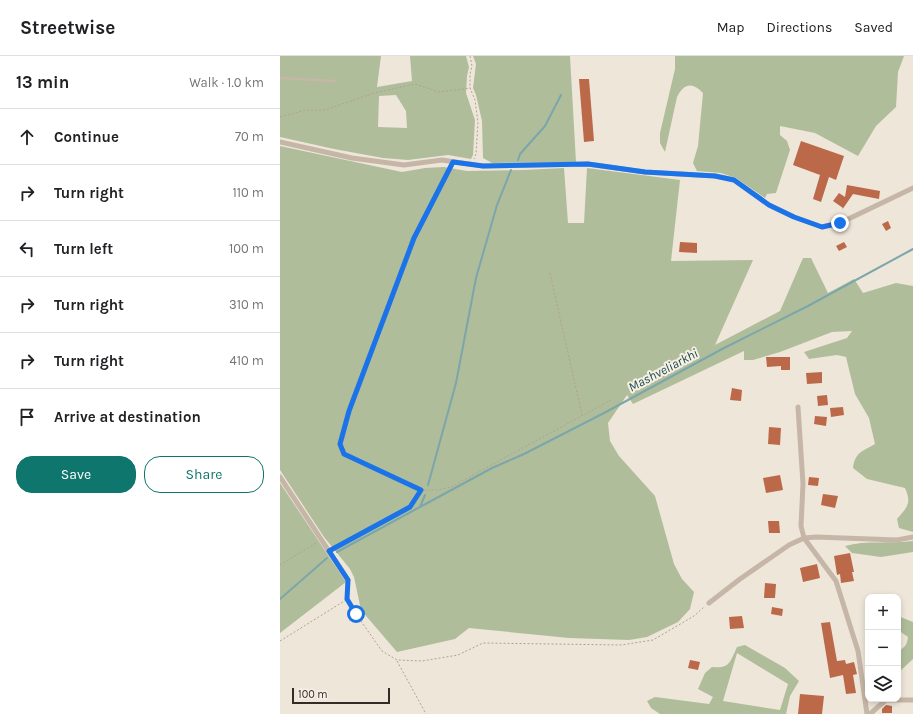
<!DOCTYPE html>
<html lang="en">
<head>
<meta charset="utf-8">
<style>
  body { margin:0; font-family:Karla,sans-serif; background:#f2f2f2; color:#202124 }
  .controls { position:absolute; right:12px; bottom:12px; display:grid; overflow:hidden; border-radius:8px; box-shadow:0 2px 6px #0003 }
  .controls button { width:36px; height:36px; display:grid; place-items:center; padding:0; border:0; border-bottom:1px solid #e0e0e0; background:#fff; color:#202124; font:20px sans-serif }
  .scale { position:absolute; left:12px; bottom:10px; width:98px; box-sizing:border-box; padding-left:4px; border:2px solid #332b27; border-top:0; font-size:11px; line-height:14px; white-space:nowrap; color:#332b27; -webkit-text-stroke:3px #f7f0e5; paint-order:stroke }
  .stop { position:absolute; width:12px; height:12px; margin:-9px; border:3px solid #1a73e8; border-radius:50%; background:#fff }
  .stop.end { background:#1a73e8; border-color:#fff; box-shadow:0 1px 4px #0008 }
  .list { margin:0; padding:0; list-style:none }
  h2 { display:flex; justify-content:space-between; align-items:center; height:52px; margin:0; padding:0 16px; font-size:17px }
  h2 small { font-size:13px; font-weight:400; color:#757577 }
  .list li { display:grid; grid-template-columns:26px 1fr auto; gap:12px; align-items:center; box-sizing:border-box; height:56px; padding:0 16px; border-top:1px solid #e0e0e0 }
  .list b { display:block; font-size:15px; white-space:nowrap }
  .list em { font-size:13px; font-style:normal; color:#757577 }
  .actions { display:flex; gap:8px; padding:12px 16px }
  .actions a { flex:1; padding:9px 0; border:1px solid #0f766e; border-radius:16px; text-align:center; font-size:14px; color:#0f766e }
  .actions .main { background:#0f766e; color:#fff }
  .icon { flex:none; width:22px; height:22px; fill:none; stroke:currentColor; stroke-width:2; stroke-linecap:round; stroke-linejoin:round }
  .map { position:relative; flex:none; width:633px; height:658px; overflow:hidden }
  header { display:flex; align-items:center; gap:24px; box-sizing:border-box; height:56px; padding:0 20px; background:#fff; border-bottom:1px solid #e0e0e0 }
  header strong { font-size:19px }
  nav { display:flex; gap:22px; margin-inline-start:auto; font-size:14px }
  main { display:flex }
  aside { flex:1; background:#fff }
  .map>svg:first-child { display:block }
</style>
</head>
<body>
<header>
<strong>Streetwise</strong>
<nav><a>Map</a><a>Directions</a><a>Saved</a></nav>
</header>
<main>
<aside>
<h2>13 min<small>Walk · 1.0 km</small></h2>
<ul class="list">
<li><svg class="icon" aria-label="ahead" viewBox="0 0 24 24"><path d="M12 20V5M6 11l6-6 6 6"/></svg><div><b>Continue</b></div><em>70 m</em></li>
<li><svg class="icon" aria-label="right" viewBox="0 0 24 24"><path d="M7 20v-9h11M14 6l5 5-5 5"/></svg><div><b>Turn right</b></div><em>110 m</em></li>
<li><svg class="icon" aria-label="left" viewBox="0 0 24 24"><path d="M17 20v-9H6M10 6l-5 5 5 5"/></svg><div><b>Turn left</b></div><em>100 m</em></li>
<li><svg class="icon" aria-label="right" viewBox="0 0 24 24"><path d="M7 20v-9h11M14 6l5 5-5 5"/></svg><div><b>Turn right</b></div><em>310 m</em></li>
<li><svg class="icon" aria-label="right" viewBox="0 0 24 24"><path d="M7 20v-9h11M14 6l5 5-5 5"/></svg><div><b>Turn right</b></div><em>410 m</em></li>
<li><svg class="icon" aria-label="arrive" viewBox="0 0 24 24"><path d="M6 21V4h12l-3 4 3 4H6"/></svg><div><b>Arrive at destination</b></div></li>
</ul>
<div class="actions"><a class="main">Save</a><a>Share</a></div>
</aside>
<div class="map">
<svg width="633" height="658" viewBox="0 0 633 658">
  <rect width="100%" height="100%" fill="#efe6da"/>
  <g fill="#b0bd9b" fill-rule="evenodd">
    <path d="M0,0h101l-4,31 35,-6 -2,-25h56l3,11 -2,9 -1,17 9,27 -2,35 -2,4 -23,-4 -40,5 -25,-2 -49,-9 -54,-12zM116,39l10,16 1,17 -29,-1 1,-31z"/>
    <polygon points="193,0 290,0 296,106 212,107 203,102 202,65 196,39 193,32 196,8"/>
    <path d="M395,0h229l-6,16 -2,35 -20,19 -18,30 -43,-23 -35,-7v9l7,6 3,9 -14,43 -9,1 -2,4 -29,-20 -15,-5 -24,-2 -4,-8 5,-17 5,-53c-10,-11 -19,-10 -26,4l-12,55 -5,-9v-10l15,-64z"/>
    <path d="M0,90l122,26 23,-4 19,-1 23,4 57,-1 40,-2 4,55h16l3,-55 93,12 -9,81 82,-1 -38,85 65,-34 23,-53h8l17,35 26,-14 9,14 33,-10 17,3v246l-14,-4 -2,-9c10,-12 15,-15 8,-31l-38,-9 -14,-11c2,-16 10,-17 22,-24l-6,-26 -14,-24 -9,-37 -9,-2 -28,4 -5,-7 43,-14 5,-7 -20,1 -52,20 -27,8h-9v-9l-111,53 -6,-9 -19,28 2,18 9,15 36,40 19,68 8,15 12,13 -4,17 -12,13 -31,15 -18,3 -60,-2 -100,-10 -14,11 -58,13 -36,-42 -7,-33 -4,-8 -26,-32 -44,-67z"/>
    <polygon points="0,427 66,526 0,577"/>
    <path d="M633,485v11l-32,5 -29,-4 -7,-7c21,-6 46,-2 68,-5z"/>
    <path d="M618,560l15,6v37l-14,13c-2,-4 -2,-14 0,-19 4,-8 7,-3 9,-16l-10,-7z"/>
    <path d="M465,589l40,23 14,13 -9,15 -4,18h-126l-9,-6 -4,-7 8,-4 54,7 4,-7 -15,-8 7,-16 7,-6c18,2 18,-5 25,-20zM457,597l51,31 -8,26 -57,-9z"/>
  </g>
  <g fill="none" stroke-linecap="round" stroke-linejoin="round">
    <g stroke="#7ba6aa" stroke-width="2">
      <polyline points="238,104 240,98 265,70 281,39"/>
      <polyline points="148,429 176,327 196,222 217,149 231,114"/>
      <polyline points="140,451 212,412 244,398 324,357 444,292 528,250 633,193"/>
      <polyline points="57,496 140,451 145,439"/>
      <polyline points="0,543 47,502"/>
    </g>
  </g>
  <g fill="#bc694a">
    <polygon points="299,23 309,23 314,85 304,86"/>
    <polygon points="521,85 564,100 556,124 549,121 541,146 533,143 540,119 513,109"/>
    <polygon points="567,129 600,135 599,143 573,138 562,154 563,152 553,145 559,137 565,141"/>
    <polygon points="608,165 611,172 606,175 602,168"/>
    <polygon points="400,186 417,187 417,197 399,196"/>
    <polygon points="564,186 567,191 559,195 556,190"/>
    <polygon points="486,301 510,301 510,314 501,314 501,310 487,311"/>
    <polygon points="542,316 542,327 527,328 526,317"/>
    <polygon points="452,332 462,334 461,345 450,344"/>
    <polygon points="547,339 548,349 538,350 537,340"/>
    <polygon points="563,351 564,359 551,361 550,352"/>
    <polygon points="535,360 547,361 546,370 534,368"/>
    <polygon points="489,371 501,372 500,389 488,388"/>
    <polygon points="500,419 503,434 486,437 483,422"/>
    <polygon points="529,421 539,422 538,430 528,429"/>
    <polygon points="543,438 558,440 555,452 541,449"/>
    <polygon points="488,465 499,465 500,477 489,477"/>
    <polygon points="570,497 574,516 572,516 574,525 561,527 560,518 557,519 554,500"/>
    <polygon points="537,508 540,522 523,526 520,512"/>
    <polygon points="485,527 496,528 495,542 484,542"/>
    <polygon points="492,551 503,553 502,560 491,558"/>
    <polygon points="462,560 464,572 450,573 449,561"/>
    <polygon points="550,566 557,605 565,604 566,608 574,606 577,618 573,619 576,637 566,638 563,619 550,622 541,567"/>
    <polygon points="410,604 420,606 418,614 408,612"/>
    <polygon points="520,638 544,640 542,658 518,658"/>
    <polygon points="606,649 612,650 612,657 602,657 602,653"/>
  </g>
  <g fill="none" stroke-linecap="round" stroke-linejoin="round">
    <g stroke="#b2a091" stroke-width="1" stroke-dasharray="2 2" stroke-linecap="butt">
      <polyline points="190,0 192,10 190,18 190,32 195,44 198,66 196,98 194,103"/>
      <polyline points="0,61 26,54 45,54 94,37 135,28 159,36 190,32"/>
      <polyline points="170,112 134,182 69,355 60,388 64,398 141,434 158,434 171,431 331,344"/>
      <polyline points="270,217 302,359"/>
      <polyline points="55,492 130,451 140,435"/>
      <polyline points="0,509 36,487"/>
      <polyline points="68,529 67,543 76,558 102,595 117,604 142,605 178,599 203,587 341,589 373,584 414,560 424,551"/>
      <polyline points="0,585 66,544"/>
      <polyline points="117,605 146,658"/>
    </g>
    <polyline stroke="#c6b6a7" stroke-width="2.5" points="0,22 55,25"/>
    <g stroke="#c6b6a7" stroke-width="5">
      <polyline points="0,86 72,102 124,109 162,104 203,110 308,108 365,116 435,120 454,124 489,149 514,161 542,171 560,167 633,132"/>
      <polyline points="518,351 523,428 521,470 524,482 556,525 578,595 587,658"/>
      <polyline points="0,421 68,524"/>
      <polyline points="429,547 460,523 509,489 524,482 536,481 617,484 633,481"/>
      <polyline points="590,658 606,644 633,644"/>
    </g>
  </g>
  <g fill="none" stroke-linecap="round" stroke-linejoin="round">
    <polyline stroke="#1a73e8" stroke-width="5" points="76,558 67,543 68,524 49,495 130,451 141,434 64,398 60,388 69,355 134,182 173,106 203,110 308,108 365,116 435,120 454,124 489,149 514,161 542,171 560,167"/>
  </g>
  <g text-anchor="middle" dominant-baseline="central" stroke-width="4" stroke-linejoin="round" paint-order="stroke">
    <g font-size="13" font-style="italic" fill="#204c51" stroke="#f7f0e5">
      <text transform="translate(383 314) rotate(-28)">Mashveliarkhi</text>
    </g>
  </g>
</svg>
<div class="controls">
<button>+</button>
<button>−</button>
<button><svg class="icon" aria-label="layers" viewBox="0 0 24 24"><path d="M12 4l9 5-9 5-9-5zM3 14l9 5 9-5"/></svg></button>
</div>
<div class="scale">100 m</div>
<div class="stop" style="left:76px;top:558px"></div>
<div class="stop end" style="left:560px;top:167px"></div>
</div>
</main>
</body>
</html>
